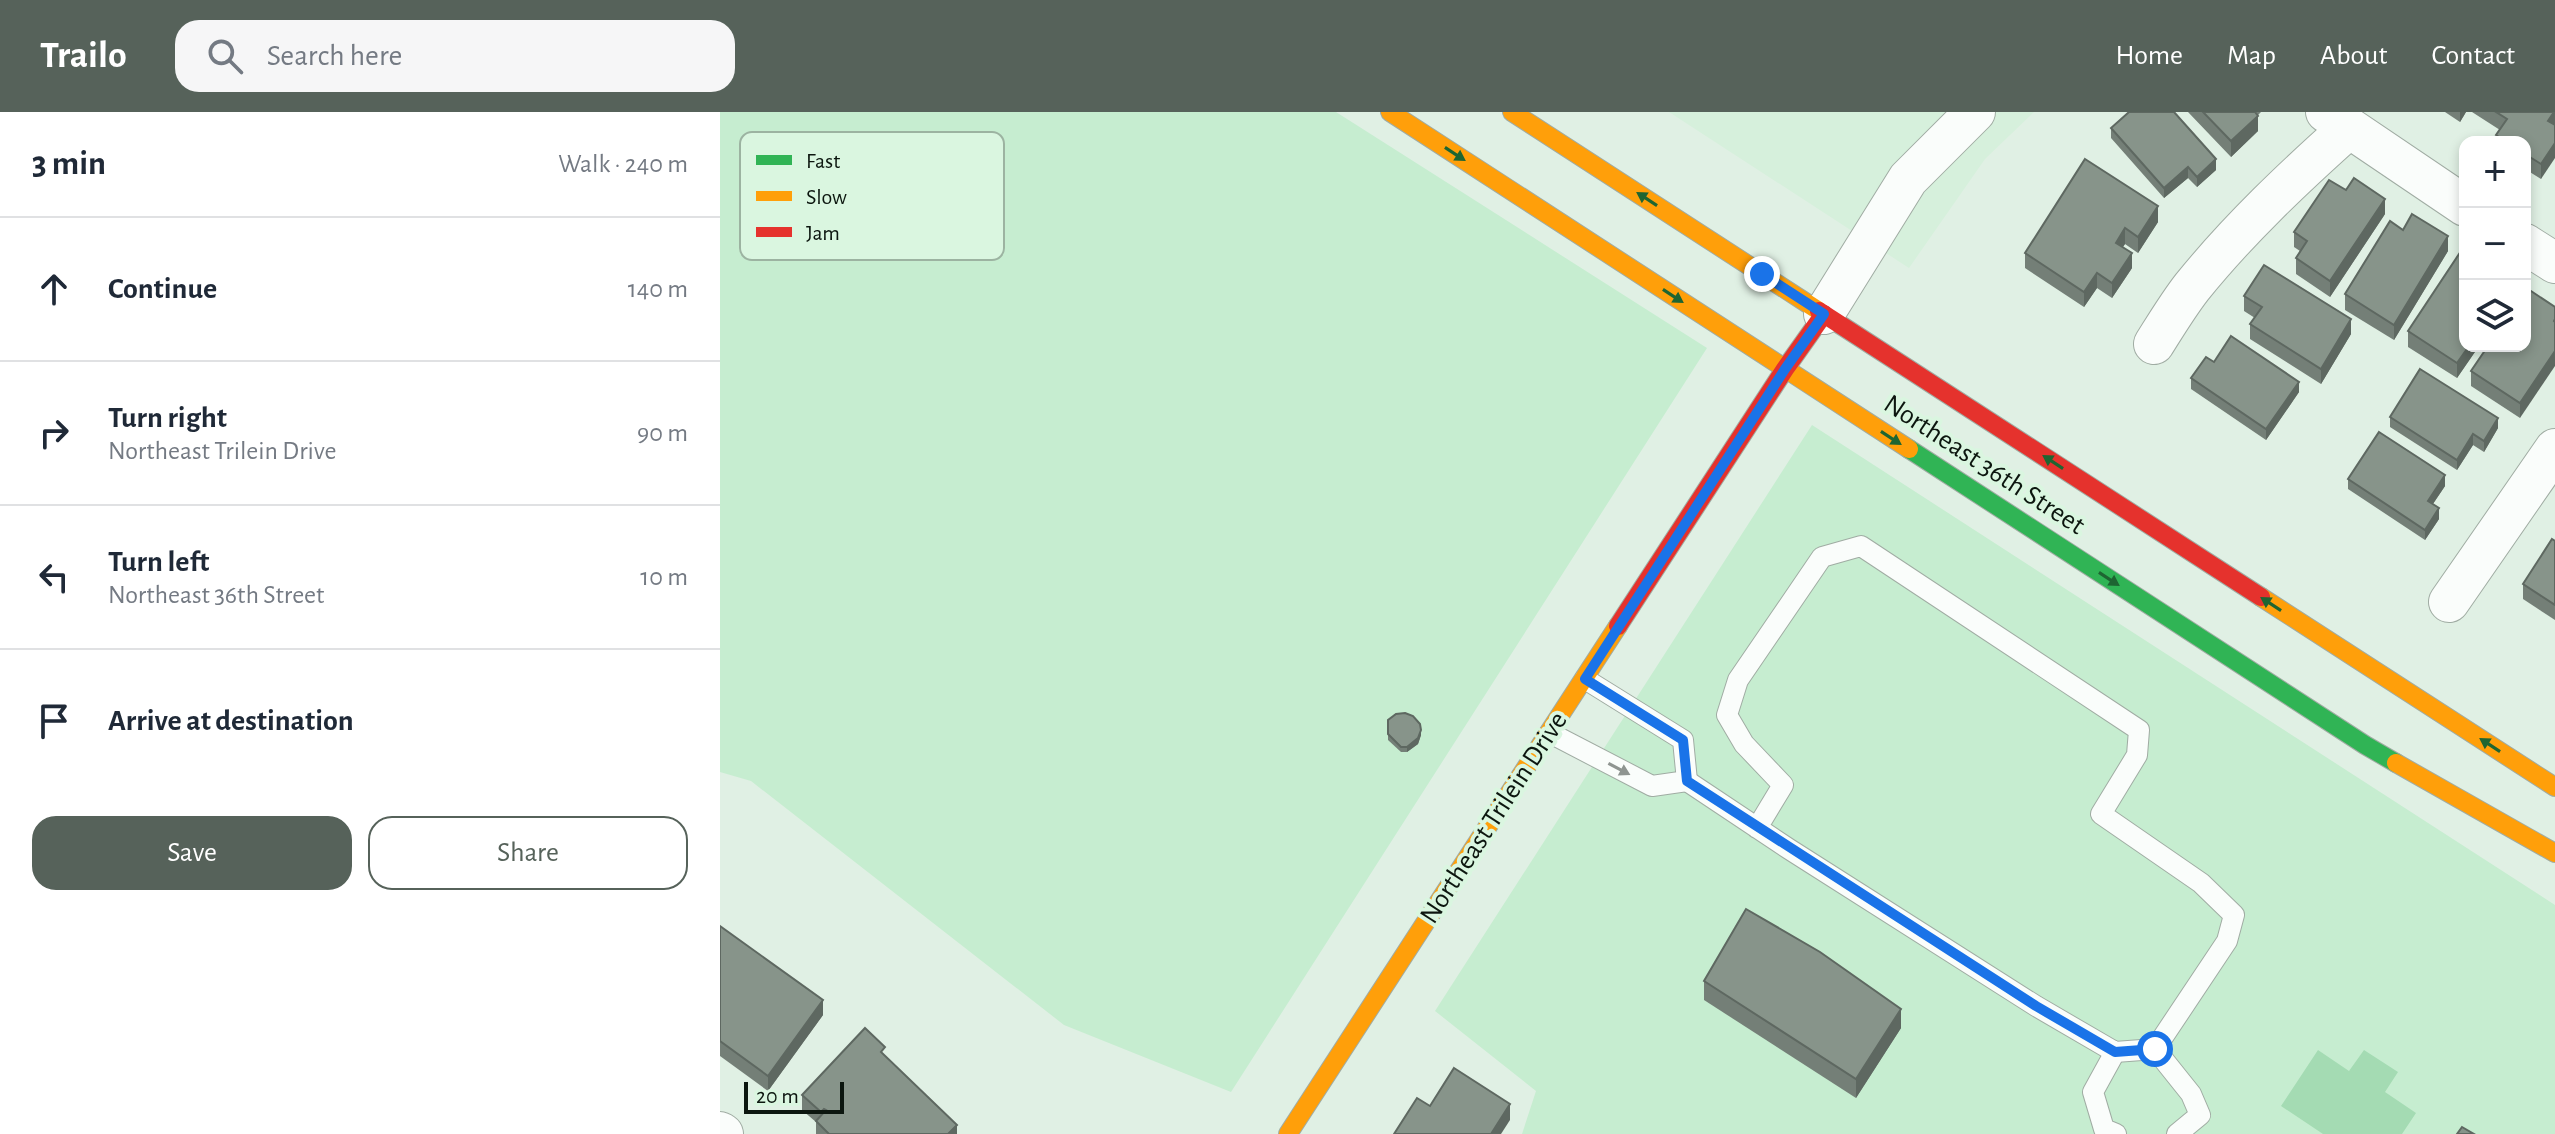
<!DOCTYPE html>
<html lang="en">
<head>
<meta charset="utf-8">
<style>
  body { margin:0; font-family:"Alegreya Sans",sans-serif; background:#f6f6f7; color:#1f2937 }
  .controls { position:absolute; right:24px; top:24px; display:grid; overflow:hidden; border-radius:16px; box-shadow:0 4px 12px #0003 }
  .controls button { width:72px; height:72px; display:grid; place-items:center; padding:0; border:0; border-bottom:2px solid #e0e1e3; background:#fff; color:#1f2937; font:40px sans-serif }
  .scale { position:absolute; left:24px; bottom:20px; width:100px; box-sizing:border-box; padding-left:8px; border:4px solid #0c160f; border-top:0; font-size:22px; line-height:28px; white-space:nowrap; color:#0c160f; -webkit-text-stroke:6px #daf6e0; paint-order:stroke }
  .stop { position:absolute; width:24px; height:24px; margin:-18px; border:6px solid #1a73e8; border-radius:50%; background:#fff }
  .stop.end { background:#1a73e8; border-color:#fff; box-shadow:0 2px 8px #0008 }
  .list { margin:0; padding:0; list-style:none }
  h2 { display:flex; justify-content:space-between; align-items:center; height:104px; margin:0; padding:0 32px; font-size:34px }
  h2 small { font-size:26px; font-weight:400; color:#747a83 }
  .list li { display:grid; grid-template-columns:52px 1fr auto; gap:24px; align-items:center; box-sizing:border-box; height:144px; padding:0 32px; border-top:2px solid #e0e1e3 }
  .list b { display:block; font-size:30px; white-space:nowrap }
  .list p { margin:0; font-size:26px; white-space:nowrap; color:#747a83 }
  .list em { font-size:26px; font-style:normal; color:#747a83 }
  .actions { display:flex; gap:16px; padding:24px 32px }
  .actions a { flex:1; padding:18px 0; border:2px solid #56625a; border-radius:24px; text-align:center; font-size:28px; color:#56625a }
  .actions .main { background:#56625a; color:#fff }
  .icon { flex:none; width:44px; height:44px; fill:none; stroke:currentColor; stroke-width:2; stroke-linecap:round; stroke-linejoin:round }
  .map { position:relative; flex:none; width:1835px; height:1022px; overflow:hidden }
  header { display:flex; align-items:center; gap:48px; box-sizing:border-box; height:112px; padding:0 40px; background:#56625a; color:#fff }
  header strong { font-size:38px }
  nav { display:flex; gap:44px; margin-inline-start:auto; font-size:28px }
  .search { width:560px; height:72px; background:#f6f6f7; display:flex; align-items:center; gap:20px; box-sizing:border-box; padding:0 28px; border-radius:24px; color:#747a83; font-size:30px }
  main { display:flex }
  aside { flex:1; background:#fff }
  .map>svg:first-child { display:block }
</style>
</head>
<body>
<header>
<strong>Trailo</strong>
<div class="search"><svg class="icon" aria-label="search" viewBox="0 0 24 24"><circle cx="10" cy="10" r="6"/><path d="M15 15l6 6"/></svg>Search here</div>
<nav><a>Home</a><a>Map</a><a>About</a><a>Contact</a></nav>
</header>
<main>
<aside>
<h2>3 min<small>Walk · 240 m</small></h2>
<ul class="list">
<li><svg class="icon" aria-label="ahead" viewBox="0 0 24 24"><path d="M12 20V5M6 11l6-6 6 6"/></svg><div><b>Continue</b></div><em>140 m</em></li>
<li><svg class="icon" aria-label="right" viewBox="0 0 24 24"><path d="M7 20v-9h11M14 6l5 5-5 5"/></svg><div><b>Turn right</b><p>Northeast Trilein Drive</p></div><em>90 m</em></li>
<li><svg class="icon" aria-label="left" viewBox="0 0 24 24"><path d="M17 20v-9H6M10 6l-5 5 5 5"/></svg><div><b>Turn left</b><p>Northeast 36th Street</p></div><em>10 m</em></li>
<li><svg class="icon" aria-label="arrive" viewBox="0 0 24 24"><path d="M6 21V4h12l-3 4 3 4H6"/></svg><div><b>Arrive at destination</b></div></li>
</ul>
<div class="actions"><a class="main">Save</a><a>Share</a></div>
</aside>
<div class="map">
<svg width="1835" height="1022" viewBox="0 0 1835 1022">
  <rect width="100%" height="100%" fill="#e0f0e4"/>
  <polygon fill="#d6f0dc" points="949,0 1314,0 1265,47 1189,156"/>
  <g fill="#c6edd0">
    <polygon points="0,0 616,0 987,236 511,980 344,913 31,669 0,660"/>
    <polygon points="1092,313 1835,793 1835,1022 802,1022 816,979 715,899"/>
  </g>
  <polygon fill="#a4dbb3" points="1598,938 1629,959 1644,938 1678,960 1665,980 1696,1001 1682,1022 1603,1022 1561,994"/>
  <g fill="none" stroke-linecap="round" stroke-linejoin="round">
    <g stroke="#a0aca3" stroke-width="22">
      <g id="lane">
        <polyline points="830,621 932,674 967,669 963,628 865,567"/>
        <polyline points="967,669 1069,737 1316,894 1395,940 1435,937 1507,829 1514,803 1481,771 1381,702 1417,643 1419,618 1141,434 1102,445 1018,568 1007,603 1024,632 1063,673 1037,716"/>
        <polyline points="1435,937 1471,982 1480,1003 1457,1022"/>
        <polyline points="1395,940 1373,980 1384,1017 1396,1022"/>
      </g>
    </g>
    <g stroke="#a0aca3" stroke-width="42">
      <g id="street">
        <polyline points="1606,0 1745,94"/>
        <polyline points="1805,132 1835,151"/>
        <polyline points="1104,202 1188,67 1255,0"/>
        <path d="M1434,232c12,-19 24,-39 38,-57 47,-58 101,-109 157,-159"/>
        <polyline points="1729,490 1835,337"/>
        <polyline points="0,1020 3,1022"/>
      </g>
    </g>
    <g stroke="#a0aca3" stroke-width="20">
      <polyline id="fast" points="1189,337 1645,633 1676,651"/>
    </g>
    <g stroke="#a0aca3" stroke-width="20">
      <g id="slow">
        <polyline points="670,0 1189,337"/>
        <polyline points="792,0 1099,199"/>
        <polyline points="1541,485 1835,675"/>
        <polyline points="1676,651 1835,741"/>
        <polyline points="568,1022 898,514"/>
      </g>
    </g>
    <g stroke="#a0aca3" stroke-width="20">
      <g id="jam">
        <polyline points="1099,199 1541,485"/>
        <polyline points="898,514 1065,257 1104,202"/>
      </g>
    </g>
    <use href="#lane" stroke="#fafdfb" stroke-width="20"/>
    <use href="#street" stroke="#fafdfb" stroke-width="40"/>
    <use href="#fast" stroke="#30b455" stroke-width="18"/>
    <use href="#slow" stroke="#ff9f0a" stroke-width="18"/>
    <use href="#jam" stroke="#e5322d" stroke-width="18"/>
  </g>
  <g fill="#747f77">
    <polygon points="1468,0 1541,0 1538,3 1538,19 1511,45"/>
    <polygon points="1725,0 1746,0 1740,10"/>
    <polygon points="1752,0 1835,0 1821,67 1805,57 1805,30 1776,30 1776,23 1780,18"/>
    <polygon points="1391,16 1496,58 1477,75 1468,66 1444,86 1391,26"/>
    <polygon points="1365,47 1438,110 1418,141 1405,132 1402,135 1412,156 1392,186 1377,176 1364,195 1305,156 1305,141"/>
    <polygon points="1665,102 1610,185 1576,162 1576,146 1580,139 1574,135 1574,120"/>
    <polygon points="1683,118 1728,139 1674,228 1625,198 1625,182"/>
    <polygon points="1524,184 1631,222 1601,272 1530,227 1530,212 1535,206 1524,199"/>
    <polygon points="1688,219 1745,234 1759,234 1737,266 1688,235"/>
    <polygon points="1805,234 1800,306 1751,274 1751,259"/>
    <polygon points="1494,250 1579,280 1546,328 1471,277 1471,266"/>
    <polygon points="1670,305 1778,316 1764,340 1753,333 1737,358 1670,315"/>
    <polygon points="1628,367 1725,374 1713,392 1719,407 1705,428 1628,377"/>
    <polygon points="1835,429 1835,508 1803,487 1803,472"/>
    <polygon points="668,608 701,623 698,632 687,640 681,640 668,628"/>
    <polygon points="0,814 103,903 48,979 0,944"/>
    <polygon points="984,869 1181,916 1136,986 984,888"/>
    <polygon points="165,944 237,1022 96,1022 96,1010 82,998 82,983"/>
  </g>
  <g fill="#5e6861">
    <polygon points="1740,0 1746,0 1740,10"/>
    <polygon points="1834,0 1835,0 1835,13 1828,9"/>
    <polygon points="1538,4 1538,19 1511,45 1511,29"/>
    <polygon points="1835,31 1835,46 1821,67 1821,52"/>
    <polygon points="1496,47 1496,58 1477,75 1477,65"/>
    <polygon points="1468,55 1468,66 1444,86 1444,76"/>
    <polygon points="1665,87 1665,102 1610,185 1610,169"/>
    <polygon points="1438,94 1438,110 1418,141 1418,125"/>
    <polygon points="1405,116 1405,132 1396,146 1396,131"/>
    <polygon points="1728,124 1728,139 1674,228 1674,213"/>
    <polygon points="1412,141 1412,156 1392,186 1392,171"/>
    <polygon points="1377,161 1377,176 1364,195 1364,180"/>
    <polygon points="1631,207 1631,222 1601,272 1601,257"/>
    <polygon points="1749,234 1759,234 1737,266 1737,251"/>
    <polygon points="1835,239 1835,254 1800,306 1800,291"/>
    <polygon points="1579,270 1579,280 1546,328 1546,317"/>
    <polygon points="1778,306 1778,316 1764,340 1764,329"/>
    <polygon points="1753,322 1753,333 1737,358 1737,348"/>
    <polygon points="1725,363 1725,374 1708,399 1708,389"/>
    <polygon points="1719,396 1719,407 1705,428 1705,418"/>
    <polygon points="701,618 701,623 698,632 687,640 687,635"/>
    <polygon points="103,888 103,903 48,979 48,964"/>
    <polygon points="1181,897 1181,916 1136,986 1136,967"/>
    <polygon points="790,992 790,1008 781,1022 771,1022"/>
    <polygon points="237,1013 237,1022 228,1022"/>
  </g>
  <g fill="#87948a" stroke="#5e6861" stroke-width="2">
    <polygon points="1409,0 1454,0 1496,47 1477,65 1468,55 1444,76 1391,16"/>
    <polygon points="1483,0 1535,0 1538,4 1511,29"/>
    <polygon points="1776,0 1834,0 1828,9 1835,13 1835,31 1821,52 1805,42 1805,30 1787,30 1776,23 1787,7"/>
    <polygon points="1365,47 1438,94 1418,125 1405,116 1396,131 1412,141 1392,171 1377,161 1364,180 1305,141"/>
    <polygon points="1634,66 1665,87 1610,169 1576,146 1587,129 1574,120 1609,68 1626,78"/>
    <polygon points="1692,102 1728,124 1674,213 1625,182 1670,109 1683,118"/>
    <polygon points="1743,136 1745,137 1745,234 1749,234 1737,251 1688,219"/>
    <polygon points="1544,153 1631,207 1601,257 1530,212 1542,195 1524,184"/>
    <polygon points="1808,177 1835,195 1835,207 1834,209 1835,210 1835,239 1800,291 1751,259 1768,234 1805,234 1805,180"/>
    <polygon points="1511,224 1579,270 1546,317 1471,266 1486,245 1494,250"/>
    <polygon points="1700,257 1778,306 1764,329 1753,322 1737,348 1670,305"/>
    <polygon points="1659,320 1725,363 1708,389 1719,396 1705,418 1628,367"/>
    <polygon points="1832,427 1835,429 1835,493 1803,472"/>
    <polygon points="685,601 693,604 700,612 701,618 698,626 687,635 681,635 668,622 668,608 676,602"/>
    <polygon points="1026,797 1100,840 1181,897 1136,967 984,869"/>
    <polygon points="0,814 103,888 48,964 0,929"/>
    <polygon points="145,916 165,935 161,940 237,1013 228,1022 109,1022 96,1009 106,998 104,997 101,1000 82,983"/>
    <polygon points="734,956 790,992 771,1022 674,1022 697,986 710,994"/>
    <polygon points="1742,1015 1754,1022 1737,1022"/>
  </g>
  <defs><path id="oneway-solid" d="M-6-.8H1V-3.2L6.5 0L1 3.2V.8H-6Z" transform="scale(2)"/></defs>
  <g fill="#1e6532">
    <use href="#oneway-solid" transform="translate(735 42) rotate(33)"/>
    <use href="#oneway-solid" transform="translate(927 87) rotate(-147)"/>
    <use href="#oneway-solid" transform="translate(953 184) rotate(33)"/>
    <use href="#oneway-solid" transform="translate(1171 326) rotate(33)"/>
    <use href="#oneway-solid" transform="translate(1333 350) rotate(-147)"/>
    <use href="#oneway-solid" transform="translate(1389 467) rotate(33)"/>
    <use href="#oneway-solid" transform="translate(1551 492) rotate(-147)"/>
    <use href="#oneway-solid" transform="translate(1770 633) rotate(-147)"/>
  </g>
  <use fill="#8f9591" href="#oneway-solid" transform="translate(899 657) rotate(28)"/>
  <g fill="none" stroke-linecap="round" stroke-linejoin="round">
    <polyline stroke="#1a73e8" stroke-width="10" points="1042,162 1104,202 1065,257 865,567 963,628 967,669 1316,894 1395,940 1435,937"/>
  </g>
  <g text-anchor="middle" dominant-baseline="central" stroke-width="8" stroke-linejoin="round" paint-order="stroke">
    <g font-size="28" fill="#0c160f" stroke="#daf6e0">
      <text transform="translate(1264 353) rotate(33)">Northeast 36th Street</text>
      <text transform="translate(774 706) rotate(-57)">Northeast Trilein Drive</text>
    </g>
  </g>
  <rect x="20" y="20" width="264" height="128" rx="12" fill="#daf6e0" stroke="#9cb3a1" stroke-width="2"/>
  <rect x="36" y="43" width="36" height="10" fill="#30b455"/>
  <rect x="36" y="79" width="36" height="10" fill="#ff9f0a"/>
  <rect x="36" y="115" width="36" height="10" fill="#e5322d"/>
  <g font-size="22" fill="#0c160f">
    <text x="86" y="56">Fast</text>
    <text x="86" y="92">Slow</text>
    <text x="86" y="128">Jam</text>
  </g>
</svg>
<div class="controls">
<button>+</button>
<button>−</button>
<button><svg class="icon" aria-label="layers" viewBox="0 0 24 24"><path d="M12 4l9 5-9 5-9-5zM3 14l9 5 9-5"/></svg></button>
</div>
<div class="scale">20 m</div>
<div class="stop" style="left:1435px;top:937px"></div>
<div class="stop end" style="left:1042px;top:162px"></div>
</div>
</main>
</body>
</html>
